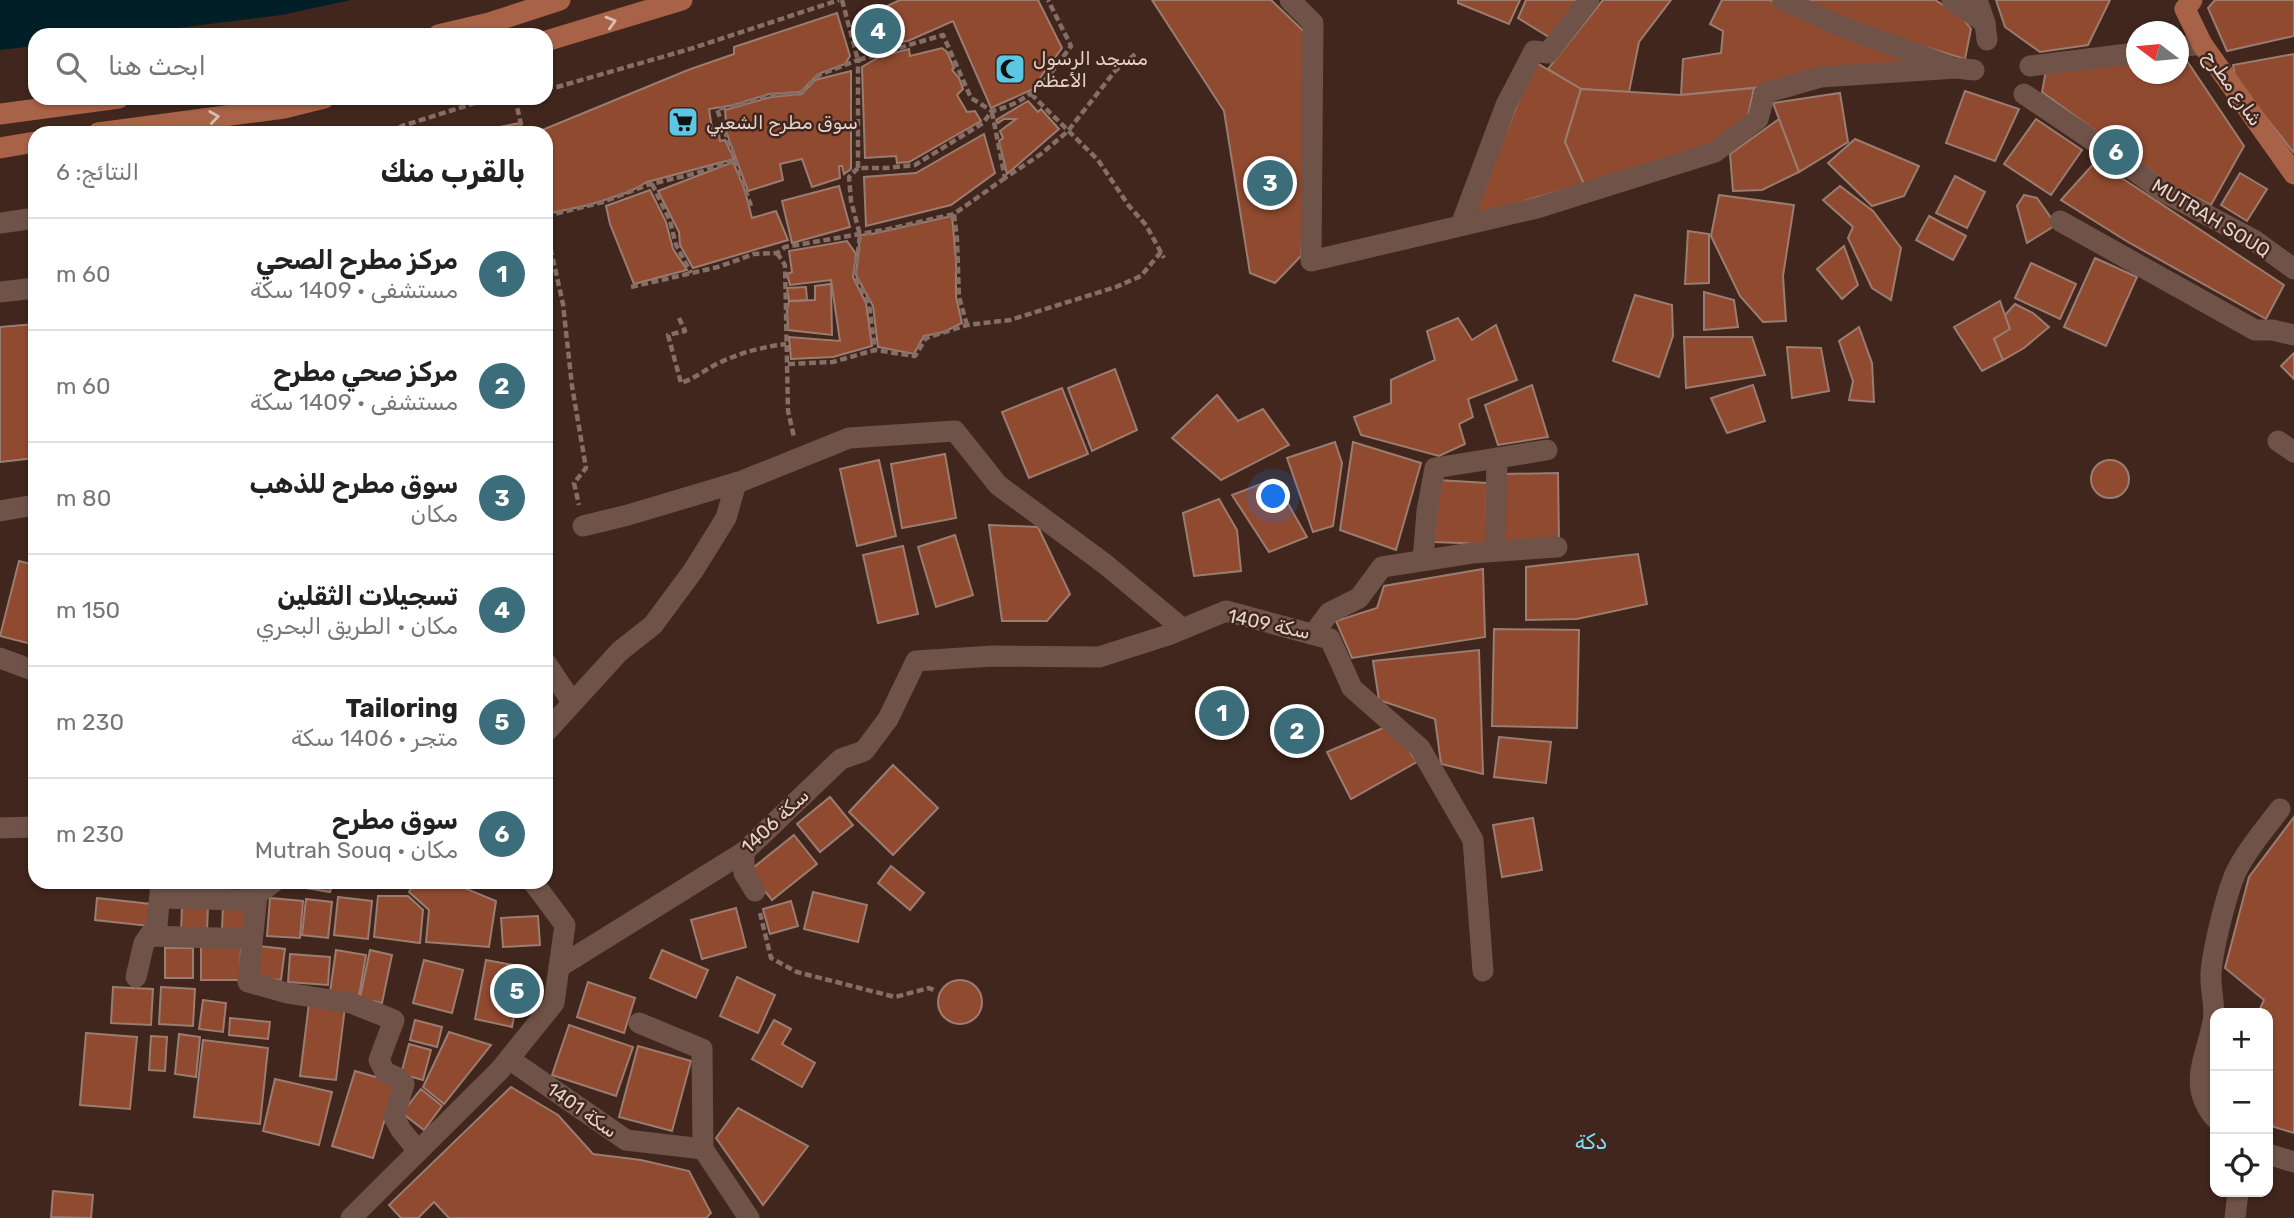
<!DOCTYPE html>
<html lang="ar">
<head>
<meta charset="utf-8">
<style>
  body { margin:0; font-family:Rubik,Vazirmatn,sans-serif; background:#f2f2f2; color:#222; direction:rtl }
  .controls { position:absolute; right:21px; bottom:21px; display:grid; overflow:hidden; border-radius:14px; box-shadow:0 2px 5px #0004 }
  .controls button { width:63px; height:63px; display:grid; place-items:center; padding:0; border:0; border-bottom:2px solid #e0e0e0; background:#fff; color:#222; font:35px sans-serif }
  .compass { position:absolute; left:2126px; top:21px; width:63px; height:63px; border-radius:50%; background:#fff; box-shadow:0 2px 5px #0004; rotate:286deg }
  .you { position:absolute; left:1274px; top:497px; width:24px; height:24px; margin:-18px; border:5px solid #fff; border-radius:50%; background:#1a73e8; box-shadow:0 0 0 10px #1a73e833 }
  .badge { display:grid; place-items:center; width:46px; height:46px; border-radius:50%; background:#3b6d7a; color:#fff; font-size:23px; font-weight:700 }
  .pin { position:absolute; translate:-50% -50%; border:4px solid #fff; box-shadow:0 2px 7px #0006 }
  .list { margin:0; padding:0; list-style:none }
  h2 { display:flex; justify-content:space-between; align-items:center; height:91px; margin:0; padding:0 28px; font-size:30px }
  h2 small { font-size:23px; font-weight:400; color:#767676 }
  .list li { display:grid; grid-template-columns:46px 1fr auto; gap:21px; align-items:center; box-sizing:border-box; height:112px; padding:0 28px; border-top:2px solid #e0e0e0 }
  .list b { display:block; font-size:26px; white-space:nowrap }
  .list p { margin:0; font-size:23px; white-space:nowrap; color:#767676 }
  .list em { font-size:23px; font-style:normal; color:#767676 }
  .icon { flex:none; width:38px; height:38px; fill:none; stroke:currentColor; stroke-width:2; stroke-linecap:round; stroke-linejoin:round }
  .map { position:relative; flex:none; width:2294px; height:1218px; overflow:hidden; direction:ltr }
  .search { position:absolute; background:#fff; box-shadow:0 2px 5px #0004; left:28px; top:28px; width:525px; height:77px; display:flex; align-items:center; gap:18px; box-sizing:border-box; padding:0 24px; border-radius:21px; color:#767676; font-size:26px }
  .panel { position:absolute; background:#fff; box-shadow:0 2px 5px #0004; left:28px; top:126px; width:525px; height:763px; border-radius:21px; direction:rtl }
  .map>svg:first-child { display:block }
</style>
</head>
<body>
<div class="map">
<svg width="2294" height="1218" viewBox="0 0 2294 1218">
  <rect width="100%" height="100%" fill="#40261c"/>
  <polygon fill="#001f27" points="0,0 351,0 281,15 122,35 35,35 35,46 0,50"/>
  <g fill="#904a30" stroke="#9b7c70" stroke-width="2">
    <polygon points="900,0 1038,0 1062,48 1031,90 991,108 953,21 908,41 901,42 887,6"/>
    <polygon points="1152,0 1271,0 1313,40 1301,256 1275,283 1250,273 1224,111"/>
    <polygon points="1458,0 1520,0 1509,24 1458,3"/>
    <polygon points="1526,0 1577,0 1552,39 1518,18"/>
    <polygon points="1603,0 1671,0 1639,42 1629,92 1581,89 1548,69"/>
    <polygon points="1722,0 1770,0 1824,26 1933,65 1856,70 1754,88 1681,95 1683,59 1721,53 1723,31 1710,24"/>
    <polygon points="1798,0 1935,0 1961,16 1971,29 1965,59 1892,37"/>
    <polygon points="1996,0 2110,0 2088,45 2040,52 2005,27"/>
    <polygon points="2215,0 2294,0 2294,36 2227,51 2208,8"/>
    <polygon points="887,6 901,42 869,55 855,19"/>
    <polygon points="837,13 850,56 845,64 818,74 801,92 769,94 734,105 709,109 713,135 719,133 720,141 725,140 734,159 647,182 629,192 589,205 546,214 546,133 535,133 688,70 734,54 734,47"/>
    <polygon points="942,48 947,52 954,68 952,70 959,78 963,89 957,95 967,112 975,111 981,121 909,162 897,163 896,156 865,158 862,67 879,57 909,49 910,56"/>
    <polygon points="2294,54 2294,153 2235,78 2233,65"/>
    <polygon points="2178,58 2185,58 2244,146 2211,205 2172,186 2042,92 2046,70 2136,62 2136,74 2178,74"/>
    <polygon points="1535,62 1581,89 1565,142 1584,184 1471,216"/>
    <polygon points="851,71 851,169 844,174 842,166 839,166 840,178 812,187 802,159 780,164 783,180 748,191 727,134 725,110 771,97 802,94 815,80"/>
    <polygon points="1754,88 1748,116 1714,143 1584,184 1565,142 1581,89 1681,95"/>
    <polygon points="1965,91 2019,109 1995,161 1946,143"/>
    <polygon points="1840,93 1848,142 1799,172 1773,103"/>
    <polygon points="1028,101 1038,112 1041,109 1059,129 1007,174 999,141 1003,138 1000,131 1016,119 1004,119 998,123 996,120"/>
    <polygon points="1779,119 1799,172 1762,190 1733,191 1730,154"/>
    <polygon points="2036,119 2082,150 2051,195 2004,164"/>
    <polygon points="520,123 522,133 468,133"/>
    <polygon points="984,134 995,173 951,205 866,226 864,177 916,173"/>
    <polygon points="1855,139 1919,166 1904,196 1872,206 1828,163"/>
    <polygon points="2096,161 2284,285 2266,319 2128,242 2061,200"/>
    <polygon points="733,162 744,188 752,218 776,211 788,240 693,268 680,245 679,232 658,191"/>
    <polygon points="2240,173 2267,189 2247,221 2221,205"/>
    <polygon points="1955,176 1985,192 1967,228 1936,213"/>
    <polygon points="839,186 850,227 792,243 782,201"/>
    <polygon points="1840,186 1873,211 1901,248 1891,300 1872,288 1848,238 1853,227 1823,200"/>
    <polygon points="650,190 666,222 673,249 687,270 634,284 610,224 606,206"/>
    <polygon points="1719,195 1794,205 1783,276 1786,321 1763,322 1740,296 1711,236"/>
    <polygon points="2024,195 2037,198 2056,225 2027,243 2017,206"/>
    <polygon points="952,216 956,260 956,297 962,323 944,332 924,336 914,354 878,347 873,306 856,275 860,235 872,234"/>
    <polygon points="1929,216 1966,236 1953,260 1916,240"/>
    <polygon points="1688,231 1709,234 1709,283 1685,284"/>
    <polygon points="847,241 856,254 853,277 866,303 872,346 833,357 791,359 789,337 840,341 831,280 790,285 787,274 792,272 789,251"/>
    <polygon points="1844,246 1858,285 1842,299 1817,269"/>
    <polygon points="2095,258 2137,277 2106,346 2064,327"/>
    <polygon points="2031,263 2076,284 2060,319 2015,298"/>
    <polygon points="831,284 832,335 788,330 787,310 789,301 815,300 815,286"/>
    <polygon points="806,287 807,300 789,301 787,288"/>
    <polygon points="1704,292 1734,300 1738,327 1704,330"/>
    <polygon points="1635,295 1672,305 1673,336 1659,377 1613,361"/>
    <polygon points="2000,301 2010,329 1994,339 2003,360 1982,371 1954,327"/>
    <polygon points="2015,304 2033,313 2049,327 2024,348 2003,360 1994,339 2010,329 2005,315"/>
    <polygon points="1458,318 1472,340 1496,325 1517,380 1468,399 1473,417 1459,424 1465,444 1439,456 1361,435 1354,417 1391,403 1391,380 1435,360 1427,331"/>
    <polygon points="35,324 35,458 0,462 0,327"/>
    <polygon points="1859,327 1872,363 1874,402 1849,400 1853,381 1839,341"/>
    <polygon points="1684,337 1752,337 1765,375 1686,388"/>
    <polygon points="1787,347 1821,348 1829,391 1792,398"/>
    <polygon points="2294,353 2294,379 2281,366"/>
    <polygon points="1115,369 1137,430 1092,451 1068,388"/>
    <polygon points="1532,385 1548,437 1498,445 1485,405"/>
    <polygon points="1753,385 1765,421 1727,433 1711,398"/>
    <polygon points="1062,388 1088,454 1029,478 1002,412"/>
    <polygon points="1217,395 1238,421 1263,409 1289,445 1221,480 1172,438"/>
    <polygon points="1335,442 1342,463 1333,526 1313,532 1287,458"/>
    <polygon points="1353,442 1421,463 1396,550 1340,530"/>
    <polygon points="945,454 956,518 902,528 891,464"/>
    <polygon points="879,460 896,536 857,546 840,469"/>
    <circle cx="2110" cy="479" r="19"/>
    <polygon points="1558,473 1559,541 1504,542 1504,474"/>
    <polygon points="1274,479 1307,537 1269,552 1232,495"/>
    <polygon points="1438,480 1487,483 1486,544 1434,542"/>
    <polygon points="1219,499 1237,530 1241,571 1194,576 1183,513"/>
    <polygon points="989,525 1038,527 1070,594 1047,621 1002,621"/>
    <polygon points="955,535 973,595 936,607 918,547"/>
    <polygon points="903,546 918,614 878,623 863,555"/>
    <polygon points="1638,554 1647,604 1577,619 1526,620 1526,567"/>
    <polygon points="19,561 35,565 35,645 0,636"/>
    <polygon points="1483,569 1485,637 1352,658 1336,621 1377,608 1384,586"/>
    <polygon points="1494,629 1579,630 1577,728 1492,726"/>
    <polygon points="1479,650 1483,774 1441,764 1435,719 1379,700 1373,661"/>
    <polygon points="1390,725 1417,762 1351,799 1327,752"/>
    <polygon points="1499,737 1551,742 1546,783 1494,777"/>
    <polygon points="893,765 938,808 893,855 849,812"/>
    <polygon points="830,797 853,825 820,852 797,824"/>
    <polygon points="2294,817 2294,1133 2274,1127 2268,1120 2268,1013 2258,1013 2264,1000 2225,968 2249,877"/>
    <polygon points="1533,818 1542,870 1502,877 1493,825"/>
    <polygon points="794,835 817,864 772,900 749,871"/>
    <polygon points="891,866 924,893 910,910 878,883"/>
    <polygon points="289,882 333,882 330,892 288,885"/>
    <polygon points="415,882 450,882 496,901 489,947 426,942 429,910 409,892"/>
    <polygon points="813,892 867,905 858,942 804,929"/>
    <polygon points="378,896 408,896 423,910 420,943 374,937"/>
    <polygon points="338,897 372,901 368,939 334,935"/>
    <polygon points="97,898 151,904 149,926 95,920"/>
    <polygon points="270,898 303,901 300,938 267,936"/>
    <polygon points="306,899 332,902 328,938 302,935"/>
    <polygon points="791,901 798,926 770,934 763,909"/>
    <polygon points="223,903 249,903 249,930 222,930"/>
    <polygon points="182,904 208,904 207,934 181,934"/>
    <polygon points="736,908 746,947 702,959 691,920"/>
    <polygon points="538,916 540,945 503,947 501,918"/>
    <polygon points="201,945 241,946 240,980 201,980"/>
    <polygon points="259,946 285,949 281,980 255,977"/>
    <rect x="165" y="948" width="28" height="30"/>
    <polygon points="336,950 366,955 359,996 330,992"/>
    <polygon points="370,950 392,955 382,1003 360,998"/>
    <polygon points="662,950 708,970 696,998 650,978"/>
    <polygon points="290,954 330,957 328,985 288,982"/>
    <polygon points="424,960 463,970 452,1013 413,1003"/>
    <polygon points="486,960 524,967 512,1027 475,1019"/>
    <polygon points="737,977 775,995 758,1033 720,1016"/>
    <circle cx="960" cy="1002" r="22"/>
    <polygon points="588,982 635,998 624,1033 577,1017"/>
    <polygon points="113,987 153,989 151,1025 111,1023"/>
    <polygon points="161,987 195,989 193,1026 159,1024"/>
    <polygon points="203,1000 226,1003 223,1032 199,1029"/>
    <polygon points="309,1003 345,1007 336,1080 300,1076"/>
    <polygon points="230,1018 270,1022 268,1039 229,1035"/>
    <polygon points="415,1020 442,1027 437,1047 410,1040"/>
    <polygon points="774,1020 791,1029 782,1044 815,1063 802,1087 752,1059"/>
    <polygon points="569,1025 633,1047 616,1096 552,1075"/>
    <polygon points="449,1032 491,1045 444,1104 423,1087"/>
    <polygon points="86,1033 137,1037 130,1109 80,1105"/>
    <polygon points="179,1034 200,1037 196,1077 175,1074"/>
    <polygon points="151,1036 167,1037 165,1071 149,1070"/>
    <polygon points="203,1040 268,1048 260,1124 194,1117"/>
    <polygon points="409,1044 431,1050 423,1080 401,1074"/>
    <polygon points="638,1046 691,1061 672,1131 619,1117"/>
    <polygon points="355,1071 396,1083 373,1158 332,1146"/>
    <polygon points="275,1079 332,1092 319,1145 263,1131"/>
    <polygon points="511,1087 558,1115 593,1154 641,1160 689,1171 711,1213 706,1218 449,1218 434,1202 418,1218 401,1218 389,1205"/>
    <polygon points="421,1089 442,1106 424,1130 402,1113"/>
    <polygon points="738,1108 808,1146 763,1205 716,1138"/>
    <polygon points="53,1191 93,1195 91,1218 51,1217"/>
  </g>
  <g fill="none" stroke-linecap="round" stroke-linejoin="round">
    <g stroke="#856e66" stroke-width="4.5" stroke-dasharray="7 3.5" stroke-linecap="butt">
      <path d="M842,0l16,60 85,-25 28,63 21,13c40,-9 56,-33 79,-65l-23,-46"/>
      <polyline points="546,88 557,87 690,49 839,0"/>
      <polyline points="1031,94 1098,160 1129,206 1146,225 1164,258"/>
      <polyline points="515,98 523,133"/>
      <polyline points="992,112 1005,178 1041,154 1068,131 1115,71 1138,52"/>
      <polyline points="390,133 402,126 491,98"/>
      <polyline points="858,168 849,177 851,201 860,235 855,275 869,304 875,350"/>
      <polyline points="652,184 670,221 676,245 691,273"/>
      <polyline points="751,206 717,109 734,106 770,95 801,93 819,75 858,60 858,168 886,168 915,165 983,123 992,111"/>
      <polyline points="546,216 603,202 647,185 697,173 735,160"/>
      <polyline points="546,228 563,304 572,386 586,468 574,483 579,505"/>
      <polyline points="777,253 785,265 788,411 794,437"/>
      <polyline points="631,287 718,267 754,254 777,253 785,247 889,229 954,214"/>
      <path d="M679,318l6,13 -17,4 13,48c15,-5 26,-15 40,-21 21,-10 42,-15 65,-18"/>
      <polyline points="967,325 959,297 957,239 954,214 1005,178"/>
      <polyline points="788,364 833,362 875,350 915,356 926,338 967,325 1010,320 1116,287 1141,276 1161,252"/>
      <polyline points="760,913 771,958 797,972 895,997 929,988 936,991"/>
    </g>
    <g stroke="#705348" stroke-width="21">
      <polyline points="1290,0 1313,23 1311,261 1537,208 1715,152 1758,119 1765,93 1821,77 1956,68 1974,70"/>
      <polyline points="1783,0 1840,26 1947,65"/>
      <polyline points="1952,0 1985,23"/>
      <polyline points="1977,0 1985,23 1987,40"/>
      <polyline points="2178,47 2202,44"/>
      <polyline points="2030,66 2136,53"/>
      <polyline points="2024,94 2104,148 2162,191 2254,240 2294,269"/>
      <polyline points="2060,221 2255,330 2272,330 2294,335"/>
      <polyline points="0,223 35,218"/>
      <polyline points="1461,225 1506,105 1534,51 1548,53 1589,0"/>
      <polyline points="0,292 35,288"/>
      <polyline points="2278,441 2294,452"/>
      <polyline points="0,511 35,505"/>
      <polyline points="583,526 628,515 742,481 849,438 955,431 998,485 1105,564 1183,629"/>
      <polyline points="1495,551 1497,458"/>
      <polyline points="1423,560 1427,511 1435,468 1547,450"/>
      <polyline points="1314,633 1329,613 1359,598 1382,567 1472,553 1557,547"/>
      <polyline points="0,658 35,671"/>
      <polyline points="546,663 572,702"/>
      <polyline points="546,732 620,651 653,625 693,571 726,518 736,483"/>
      <polyline points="0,828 35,827"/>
      <polyline points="744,852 744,873 755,891"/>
      <polyline points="274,882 257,895 248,982 287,993 351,1003 394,1020 379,1060 385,1072 398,1078 404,1084 394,1117 401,1130 418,1151"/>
      <polyline points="160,898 241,900 257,895"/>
      <polyline points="149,936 252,939"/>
      <polyline points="559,967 744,852 841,759 864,751 888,719 916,661 993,656 1099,657 1168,635 1226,611 1330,639 1352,688 1420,748 1473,840 1483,971"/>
      <polyline points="136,977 144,943 157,926 161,882"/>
      <polyline points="639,1023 702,1049 703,1149"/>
      <polyline points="509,1059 626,1140 703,1149"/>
      <path d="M2215,1118c-28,-34 -9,-59 -2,-96 3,-16 -3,-32 -2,-48 1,-22 16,-84 26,-104 11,-22 28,-41 43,-61"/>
      <polyline points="703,1149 749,1218"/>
      <polyline points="2268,1154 2294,1162"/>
      <polyline points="351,1218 499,1071 554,1003 565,925 533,882"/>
      <polyline points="2235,1218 2238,1192"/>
    </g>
    <g stroke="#a86247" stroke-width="21">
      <polyline points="2192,0 2185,9 2202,44 2294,174"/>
      <polyline points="438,35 489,23 560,0"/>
      <polyline points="546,41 682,0"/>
      <polyline points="0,114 119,98"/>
      <polyline points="98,133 284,108 324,98"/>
      <polyline points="0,148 35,142"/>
    </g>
  </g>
  <defs><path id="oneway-chevron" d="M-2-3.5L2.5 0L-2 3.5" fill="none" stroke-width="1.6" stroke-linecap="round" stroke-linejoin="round" transform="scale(1.75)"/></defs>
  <g stroke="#d9bcb2">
    <use href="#oneway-chevron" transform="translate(611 22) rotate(-16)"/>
    <use href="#oneway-chevron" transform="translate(214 117) rotate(-8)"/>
  </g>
  <defs>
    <g id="mosque-square" transform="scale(1.575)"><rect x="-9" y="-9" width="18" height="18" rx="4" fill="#5ac8e5" stroke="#40261c"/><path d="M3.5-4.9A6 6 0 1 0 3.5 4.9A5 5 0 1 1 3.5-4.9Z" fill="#111"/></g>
    <g id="supermarket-square" transform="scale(1.575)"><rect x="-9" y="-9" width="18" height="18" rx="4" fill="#5ac8e5" stroke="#40261c"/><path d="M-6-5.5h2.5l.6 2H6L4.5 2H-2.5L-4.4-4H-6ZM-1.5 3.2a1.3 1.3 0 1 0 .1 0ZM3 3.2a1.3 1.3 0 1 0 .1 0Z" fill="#111"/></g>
  </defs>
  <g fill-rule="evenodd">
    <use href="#mosque-square" x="1010" y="69"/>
    <use href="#supermarket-square" x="683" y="122"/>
  </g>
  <g text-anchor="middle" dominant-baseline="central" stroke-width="5" stroke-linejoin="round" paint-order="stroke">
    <g font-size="19" fill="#e5d3cd" stroke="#40261c" text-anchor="start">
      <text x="1033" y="58">مسجد الرسول<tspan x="1033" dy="22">الأعظم</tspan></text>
      <text x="706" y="122">سوق مطرح الشعبي</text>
    </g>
    <g font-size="19" fill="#e5d3cd" stroke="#40261c">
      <text transform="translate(2233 88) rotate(55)">شارع مطرح</text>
      <text transform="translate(2211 218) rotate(31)">MUTRAH SOUQ</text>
      <text transform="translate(1269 624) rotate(12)">1409 سكة</text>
      <text transform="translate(775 821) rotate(-43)">1406 سكة</text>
      <text transform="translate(582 1110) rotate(35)">سكة 1401</text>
    </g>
    <g font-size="21" fill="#7ddffb" stroke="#40261c">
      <text x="1591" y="1141">دكة</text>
    </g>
  </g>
</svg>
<div class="controls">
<button>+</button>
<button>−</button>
<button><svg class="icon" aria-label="locate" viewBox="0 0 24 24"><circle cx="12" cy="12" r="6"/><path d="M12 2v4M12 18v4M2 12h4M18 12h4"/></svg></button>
</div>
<svg class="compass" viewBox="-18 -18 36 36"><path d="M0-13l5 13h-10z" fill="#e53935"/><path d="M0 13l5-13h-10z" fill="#767676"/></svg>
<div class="you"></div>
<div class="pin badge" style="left:1222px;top:713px">1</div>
<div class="pin badge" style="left:1297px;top:731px">2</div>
<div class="pin badge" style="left:1270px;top:183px">3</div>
<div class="pin badge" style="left:878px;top:31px">4</div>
<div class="pin badge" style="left:517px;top:991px">5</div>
<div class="pin badge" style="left:2116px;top:152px">6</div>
<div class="search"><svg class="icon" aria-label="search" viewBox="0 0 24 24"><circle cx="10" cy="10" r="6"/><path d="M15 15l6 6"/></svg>ابحث هنا</div>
<section class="panel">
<h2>بالقرب منك<small>النتائج: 6</small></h2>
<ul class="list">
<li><span class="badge">1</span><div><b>مركز مطرح الصحي</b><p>مستشفى · 1409 سكة</p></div><em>60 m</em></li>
<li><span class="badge">2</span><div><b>مركز صحي مطرح</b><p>مستشفى · 1409 سكة</p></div><em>60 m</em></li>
<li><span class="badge">3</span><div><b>سوق مطرح للذهب</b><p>مكان</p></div><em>80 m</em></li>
<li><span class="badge">4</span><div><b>تسجيلات الثقلين</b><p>مكان · الطريق البحري</p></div><em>150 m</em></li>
<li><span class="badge">5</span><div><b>Tailoring</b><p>متجر · 1406 سكة</p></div><em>230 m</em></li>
<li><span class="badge">6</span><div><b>سوق مطرح</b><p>مكان · Mutrah Souq</p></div><em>230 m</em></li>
</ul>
</section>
</div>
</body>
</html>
